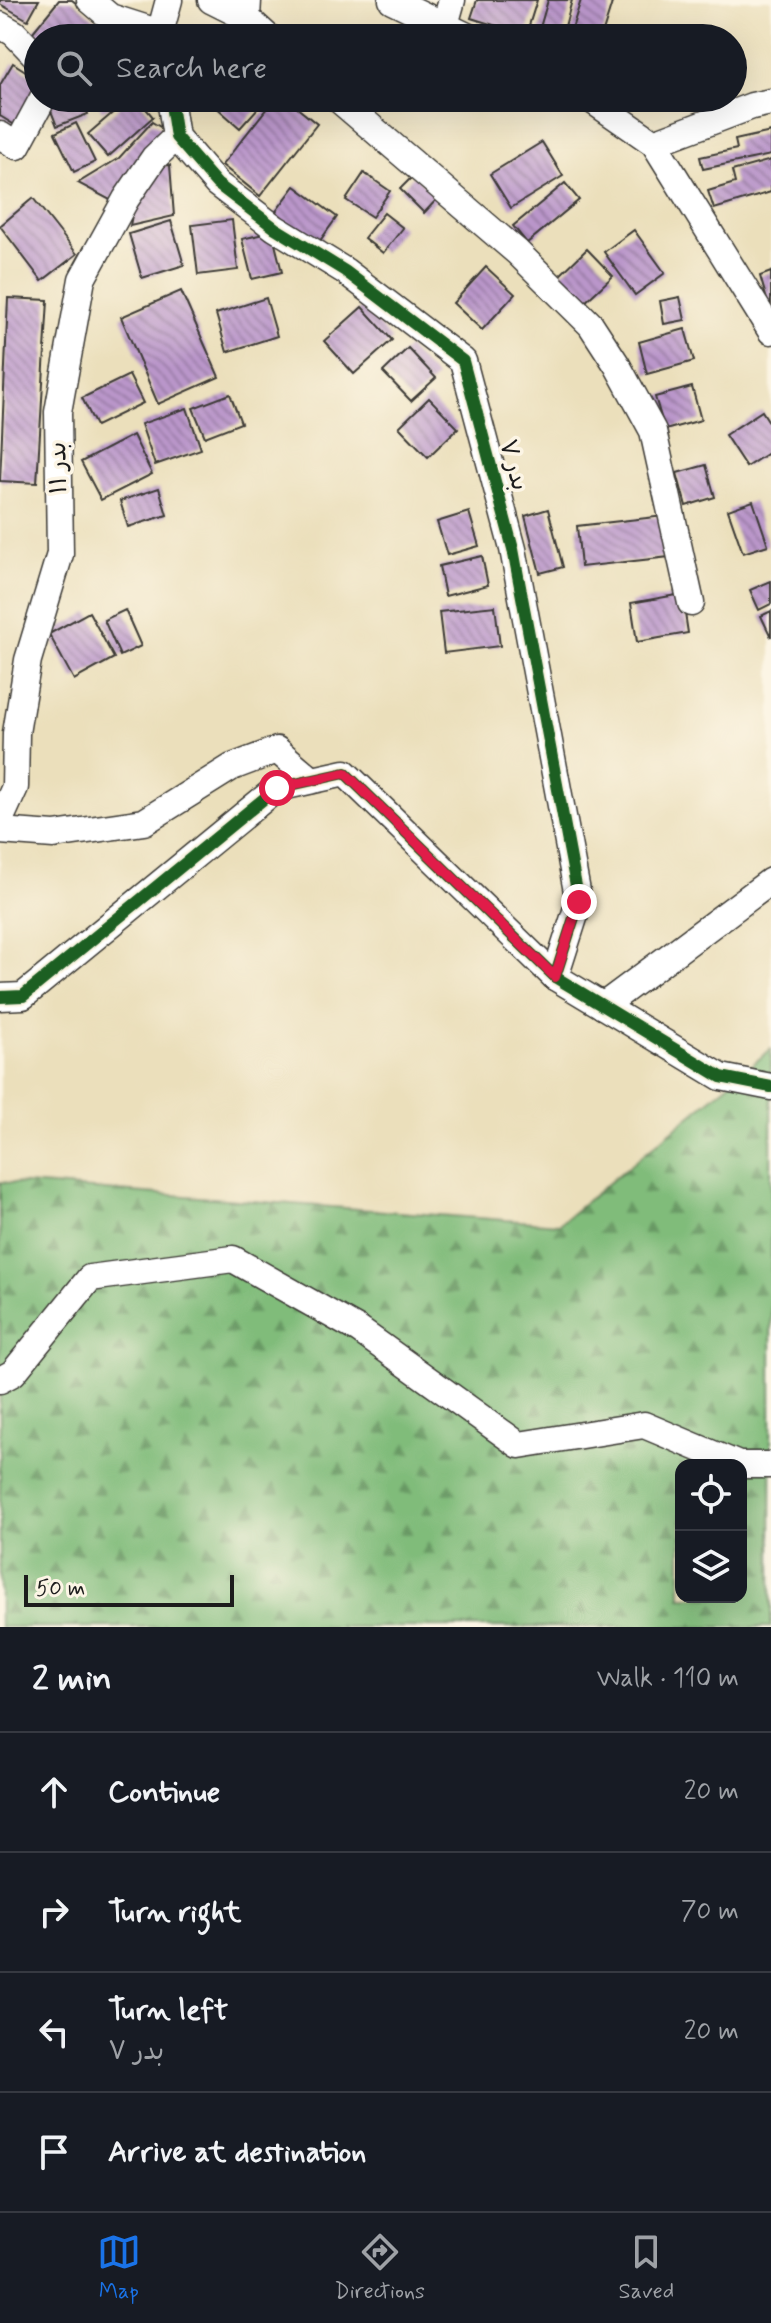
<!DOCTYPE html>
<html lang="en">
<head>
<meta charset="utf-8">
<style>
  body { margin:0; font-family:Mynerve,"Playpen Sans Arabic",sans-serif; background:#20242c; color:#f1f3f6 }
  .controls { position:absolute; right:24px; bottom:24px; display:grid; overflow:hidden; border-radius:16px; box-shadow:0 8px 32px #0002 }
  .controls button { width:72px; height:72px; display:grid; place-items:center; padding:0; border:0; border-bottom:2px solid #363941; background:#171b24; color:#f1f3f6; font:40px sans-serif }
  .scale { position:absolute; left:24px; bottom:20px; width:210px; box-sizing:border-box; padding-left:8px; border:4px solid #1c1c1c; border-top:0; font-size:22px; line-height:28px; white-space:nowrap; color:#1c1c1c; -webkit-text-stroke:6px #fcf5e5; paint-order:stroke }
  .stop { position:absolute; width:24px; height:24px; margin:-18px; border:6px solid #e11d48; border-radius:50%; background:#fff }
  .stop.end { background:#e11d48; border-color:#fff; box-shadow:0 2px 8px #0008 }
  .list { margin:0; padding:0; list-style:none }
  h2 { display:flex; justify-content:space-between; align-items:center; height:104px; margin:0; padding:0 32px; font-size:34px }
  h2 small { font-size:26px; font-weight:400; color:#9ea1a6 }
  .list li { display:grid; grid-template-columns:52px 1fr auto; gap:24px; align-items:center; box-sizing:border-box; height:120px; padding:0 32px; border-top:2px solid #363941 }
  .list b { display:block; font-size:30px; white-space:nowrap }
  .list p { margin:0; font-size:26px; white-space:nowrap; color:#9ea1a6 }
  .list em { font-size:26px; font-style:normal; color:#9ea1a6 }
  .icon { flex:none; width:44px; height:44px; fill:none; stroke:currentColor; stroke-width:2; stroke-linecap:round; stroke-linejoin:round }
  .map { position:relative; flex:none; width:771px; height:1627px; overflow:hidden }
  .search { position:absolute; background:#171b24; box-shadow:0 8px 32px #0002; left:24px; right:24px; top:24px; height:88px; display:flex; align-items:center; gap:20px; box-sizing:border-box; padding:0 28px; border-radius:44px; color:#9ea1a6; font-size:30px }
  .sheet { height:584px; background:#171b24 }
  nav { display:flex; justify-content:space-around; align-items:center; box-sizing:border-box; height:112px; border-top:2px solid #363941; background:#171b24; font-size:22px; color:#9ea1a6 }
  nav a { display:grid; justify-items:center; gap:4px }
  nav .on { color:#1a73e8 }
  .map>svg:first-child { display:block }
</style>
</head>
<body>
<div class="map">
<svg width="771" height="1627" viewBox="0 0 771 1627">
  <defs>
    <pattern id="forest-firs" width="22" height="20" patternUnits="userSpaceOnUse" patternTransform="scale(2)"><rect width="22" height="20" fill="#80bc7a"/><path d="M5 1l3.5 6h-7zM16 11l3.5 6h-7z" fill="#689863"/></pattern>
    <pattern id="building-back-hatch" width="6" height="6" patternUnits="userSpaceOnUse" patternTransform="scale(2)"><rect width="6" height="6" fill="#ba96ca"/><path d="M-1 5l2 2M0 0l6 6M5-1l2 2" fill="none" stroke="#967aa3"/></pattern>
  </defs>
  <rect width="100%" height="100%" fill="#fcf5e5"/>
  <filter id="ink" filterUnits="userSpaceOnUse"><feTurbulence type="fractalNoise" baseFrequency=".0125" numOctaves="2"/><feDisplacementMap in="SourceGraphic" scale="16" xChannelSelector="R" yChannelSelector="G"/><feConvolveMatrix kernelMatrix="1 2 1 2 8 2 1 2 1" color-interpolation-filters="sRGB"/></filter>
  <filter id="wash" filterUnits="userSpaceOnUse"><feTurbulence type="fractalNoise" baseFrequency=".006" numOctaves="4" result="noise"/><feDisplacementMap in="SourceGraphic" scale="32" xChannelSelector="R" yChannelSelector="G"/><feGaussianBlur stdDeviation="1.8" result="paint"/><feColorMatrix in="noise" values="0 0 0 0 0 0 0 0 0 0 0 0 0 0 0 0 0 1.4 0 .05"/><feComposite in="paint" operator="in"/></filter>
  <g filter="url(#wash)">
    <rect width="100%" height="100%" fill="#ebdfbb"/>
    <path fill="url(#forest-firs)" stroke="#4e6c4b" stroke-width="2" fill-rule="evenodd" d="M771,1049v578h-771v-445l559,42zM681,1465h60v132h-60z"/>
    <g id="blocks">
      <g fill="url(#building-back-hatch)">
        <polygon points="0,0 39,0 28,20 0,4"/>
        <polygon points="59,0 72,0 99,22 86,38 38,38 38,47 28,38"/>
        <polygon points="477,0 537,0 526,35 471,18"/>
        <polygon points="548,0 572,0 562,38 537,38"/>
        <polygon points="581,0 603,0 612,3 601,38 569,38"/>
        <polygon points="13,63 38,79 38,95 18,127 0,116 0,85"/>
        <polygon points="46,98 82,98 88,114 57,126"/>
        <polygon points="95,98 126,98 102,111"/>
        <polygon points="130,98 137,98 153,117 108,157 88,134"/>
        <polygon points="206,98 267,98 240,128"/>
        <polygon points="275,98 285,98 317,124 260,196 222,165"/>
        <polygon points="152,122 165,130 112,201 78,183 119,158"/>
        <polygon points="76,123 95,162 74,172 55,133"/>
        <polygon points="771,132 771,155 703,169 700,157 737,149 735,140"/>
        <polygon points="542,142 563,176 511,208 490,174"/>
        <polygon points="771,160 771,192 714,209 708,191 735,183 732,171"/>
        <polygon points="170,165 174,216 130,226 135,197 159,166"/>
        <polygon points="364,173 390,191 372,217 346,200"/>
        <polygon points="414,175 438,198 424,213 400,189"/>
        <polygon points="565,183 579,200 527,243 513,226"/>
        <polygon points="295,186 337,217 314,249 271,218"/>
        <polygon points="33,198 77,254 42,281 0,226"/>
        <polygon points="384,213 403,228 383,253 364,238"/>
        <polygon points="232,220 238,270 198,275 192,225"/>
        <polygon points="171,221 184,265 142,278 129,234"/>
        <polygon points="634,230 665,273 635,295 604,252"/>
        <polygon points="272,232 282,272 252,279 242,239"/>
        <polygon points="587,249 613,276 583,304 557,278"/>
        <polygon points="486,267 515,294 482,330 453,303"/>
        <polygon points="771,272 771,310 770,310 760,276"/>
        <polygon points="181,291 219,377 158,404 121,317"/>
        <polygon points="680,297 685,320 664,324 660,301"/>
        <polygon points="8,298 48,300 37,483 0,481"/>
        <polygon points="266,298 277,336 227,352 216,314"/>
        <polygon points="362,307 392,340 354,374 324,341"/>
        <polygon points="685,329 694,361 647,374 639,342"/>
        <polygon points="408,348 436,378 411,401 383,372"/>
        <polygon points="129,375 143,403 96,426 82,398"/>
        <polygon points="692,387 701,420 665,430 655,397"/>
        <polygon points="230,394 241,423 205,437 193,408"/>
        <polygon points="429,398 458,428 428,457 399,427"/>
        <polygon points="187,408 201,449 155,465 141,424"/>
        <polygon points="762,411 771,425 771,451 746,467 725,435"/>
        <polygon points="133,435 152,474 101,500 81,462"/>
        <polygon points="706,465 715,497 686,506 677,473"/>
        <polygon points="159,488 167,515 128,527 120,501"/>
        <polygon points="753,501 768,545 743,553 728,510"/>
        <polygon points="548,509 563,567 540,573 525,516"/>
        <polygon points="469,512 479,546 447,555 437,522"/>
        <polygon points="664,516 669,557 581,567 577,526"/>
        <polygon points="482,556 488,585 445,596 439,566"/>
        <polygon points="771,581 771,604 759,610 750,590"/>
        <polygon points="682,594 688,633 637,642 631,603"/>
        <polygon points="495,606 500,646 444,653 439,612"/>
        <polygon points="125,610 141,646 120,656 104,620"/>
        <polygon points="771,611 771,637 761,616"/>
        <polygon points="89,612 114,658 74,680 49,634"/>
      </g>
    </g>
  </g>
  <g filter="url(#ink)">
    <use href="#blocks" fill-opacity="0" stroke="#3b3934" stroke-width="2"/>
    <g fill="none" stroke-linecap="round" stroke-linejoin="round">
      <g stroke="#3b3934" stroke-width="29">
        <g id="street">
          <polyline points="90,0 110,17 160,33 160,38"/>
          <polyline points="211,0 247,18"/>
          <polyline points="248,0 247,18 269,38"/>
          <polyline points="392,0 471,38"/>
          <polyline points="0,25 14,33 38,58"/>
          <polyline points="445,25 452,0"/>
          <polyline points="150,38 160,33 169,0"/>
          <polyline points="170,98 176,137 217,184 275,228 345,271 463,361 513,549 579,902 555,977"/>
          <polyline points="337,98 517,252 591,325 617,365 653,431 691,603"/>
          <polyline points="589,98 654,143 771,331"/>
          <polyline points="0,135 17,146 43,98"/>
          <polyline points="654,143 752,106 771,102"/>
          <polyline points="0,820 15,787 16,733 28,660 60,554 58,412 82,279 126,199 154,158 176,137"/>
          <polyline points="0,831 54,835 144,822 232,767 277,750 312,780"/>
          <polyline points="0,997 23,996 277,788 345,773 555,977 721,1077 771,1087"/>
          <polyline points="603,1006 771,881"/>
          <polyline points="0,1380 13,1373 90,1278 233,1259 359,1330 519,1445 644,1425 739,1465 771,1465"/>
        </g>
      </g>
      <use href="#street" stroke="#fff" stroke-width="26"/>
      <g stroke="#fcf5e5" stroke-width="17">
        <g id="cycleway">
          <polyline points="170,98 176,137 217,184 275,228 345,271 463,361 513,549 579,902 555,977"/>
          <polyline points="0,997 23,996 277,788 345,773 555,977 721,1077 771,1087"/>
        </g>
      </g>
      <use href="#cycleway" stroke="#1b5e20" stroke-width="12"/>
    </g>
  </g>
  <g fill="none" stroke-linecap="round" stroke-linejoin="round" filter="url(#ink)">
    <polyline stroke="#e11d48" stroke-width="10" points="277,788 345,773 555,977 579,902"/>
  </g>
  <g text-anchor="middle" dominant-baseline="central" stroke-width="7" stroke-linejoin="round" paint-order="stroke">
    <g font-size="24" fill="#1c1c1c" stroke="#fcf5e5">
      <text transform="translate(513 465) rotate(75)">بدر ۷</text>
      <text transform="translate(59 468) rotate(-91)">بدر ۱۱</text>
    </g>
  </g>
</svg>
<div class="controls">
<button><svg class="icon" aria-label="locate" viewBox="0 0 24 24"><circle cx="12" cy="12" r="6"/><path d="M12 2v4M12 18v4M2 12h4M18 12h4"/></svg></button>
<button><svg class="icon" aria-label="layers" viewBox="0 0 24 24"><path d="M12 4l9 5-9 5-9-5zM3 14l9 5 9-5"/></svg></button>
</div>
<div class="scale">50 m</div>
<div class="stop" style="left:277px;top:788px"></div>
<div class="stop end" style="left:579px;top:902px"></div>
<div class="search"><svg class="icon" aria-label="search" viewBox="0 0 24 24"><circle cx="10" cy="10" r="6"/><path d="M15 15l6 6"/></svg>Search here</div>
</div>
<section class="sheet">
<h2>2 min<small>Walk · 110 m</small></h2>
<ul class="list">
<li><svg class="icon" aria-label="ahead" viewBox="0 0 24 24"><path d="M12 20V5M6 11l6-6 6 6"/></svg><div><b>Continue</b></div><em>20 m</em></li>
<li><svg class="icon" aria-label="right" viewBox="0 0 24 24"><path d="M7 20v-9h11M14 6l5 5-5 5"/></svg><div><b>Turn right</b></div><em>70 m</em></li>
<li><svg class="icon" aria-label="left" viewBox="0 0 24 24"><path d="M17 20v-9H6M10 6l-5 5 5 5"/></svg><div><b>Turn left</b><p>بدر ۷</p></div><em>20 m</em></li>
<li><svg class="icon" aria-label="arrive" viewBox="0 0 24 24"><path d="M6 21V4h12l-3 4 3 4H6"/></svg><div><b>Arrive at destination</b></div></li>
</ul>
</section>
<nav>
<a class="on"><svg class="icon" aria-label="map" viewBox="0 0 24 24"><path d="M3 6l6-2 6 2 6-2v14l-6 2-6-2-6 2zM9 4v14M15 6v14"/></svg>Map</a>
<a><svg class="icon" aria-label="directions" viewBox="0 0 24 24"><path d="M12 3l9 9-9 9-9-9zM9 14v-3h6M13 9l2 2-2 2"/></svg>Directions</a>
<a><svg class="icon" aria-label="saved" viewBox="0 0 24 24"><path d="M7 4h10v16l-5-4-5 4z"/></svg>Saved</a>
</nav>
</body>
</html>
